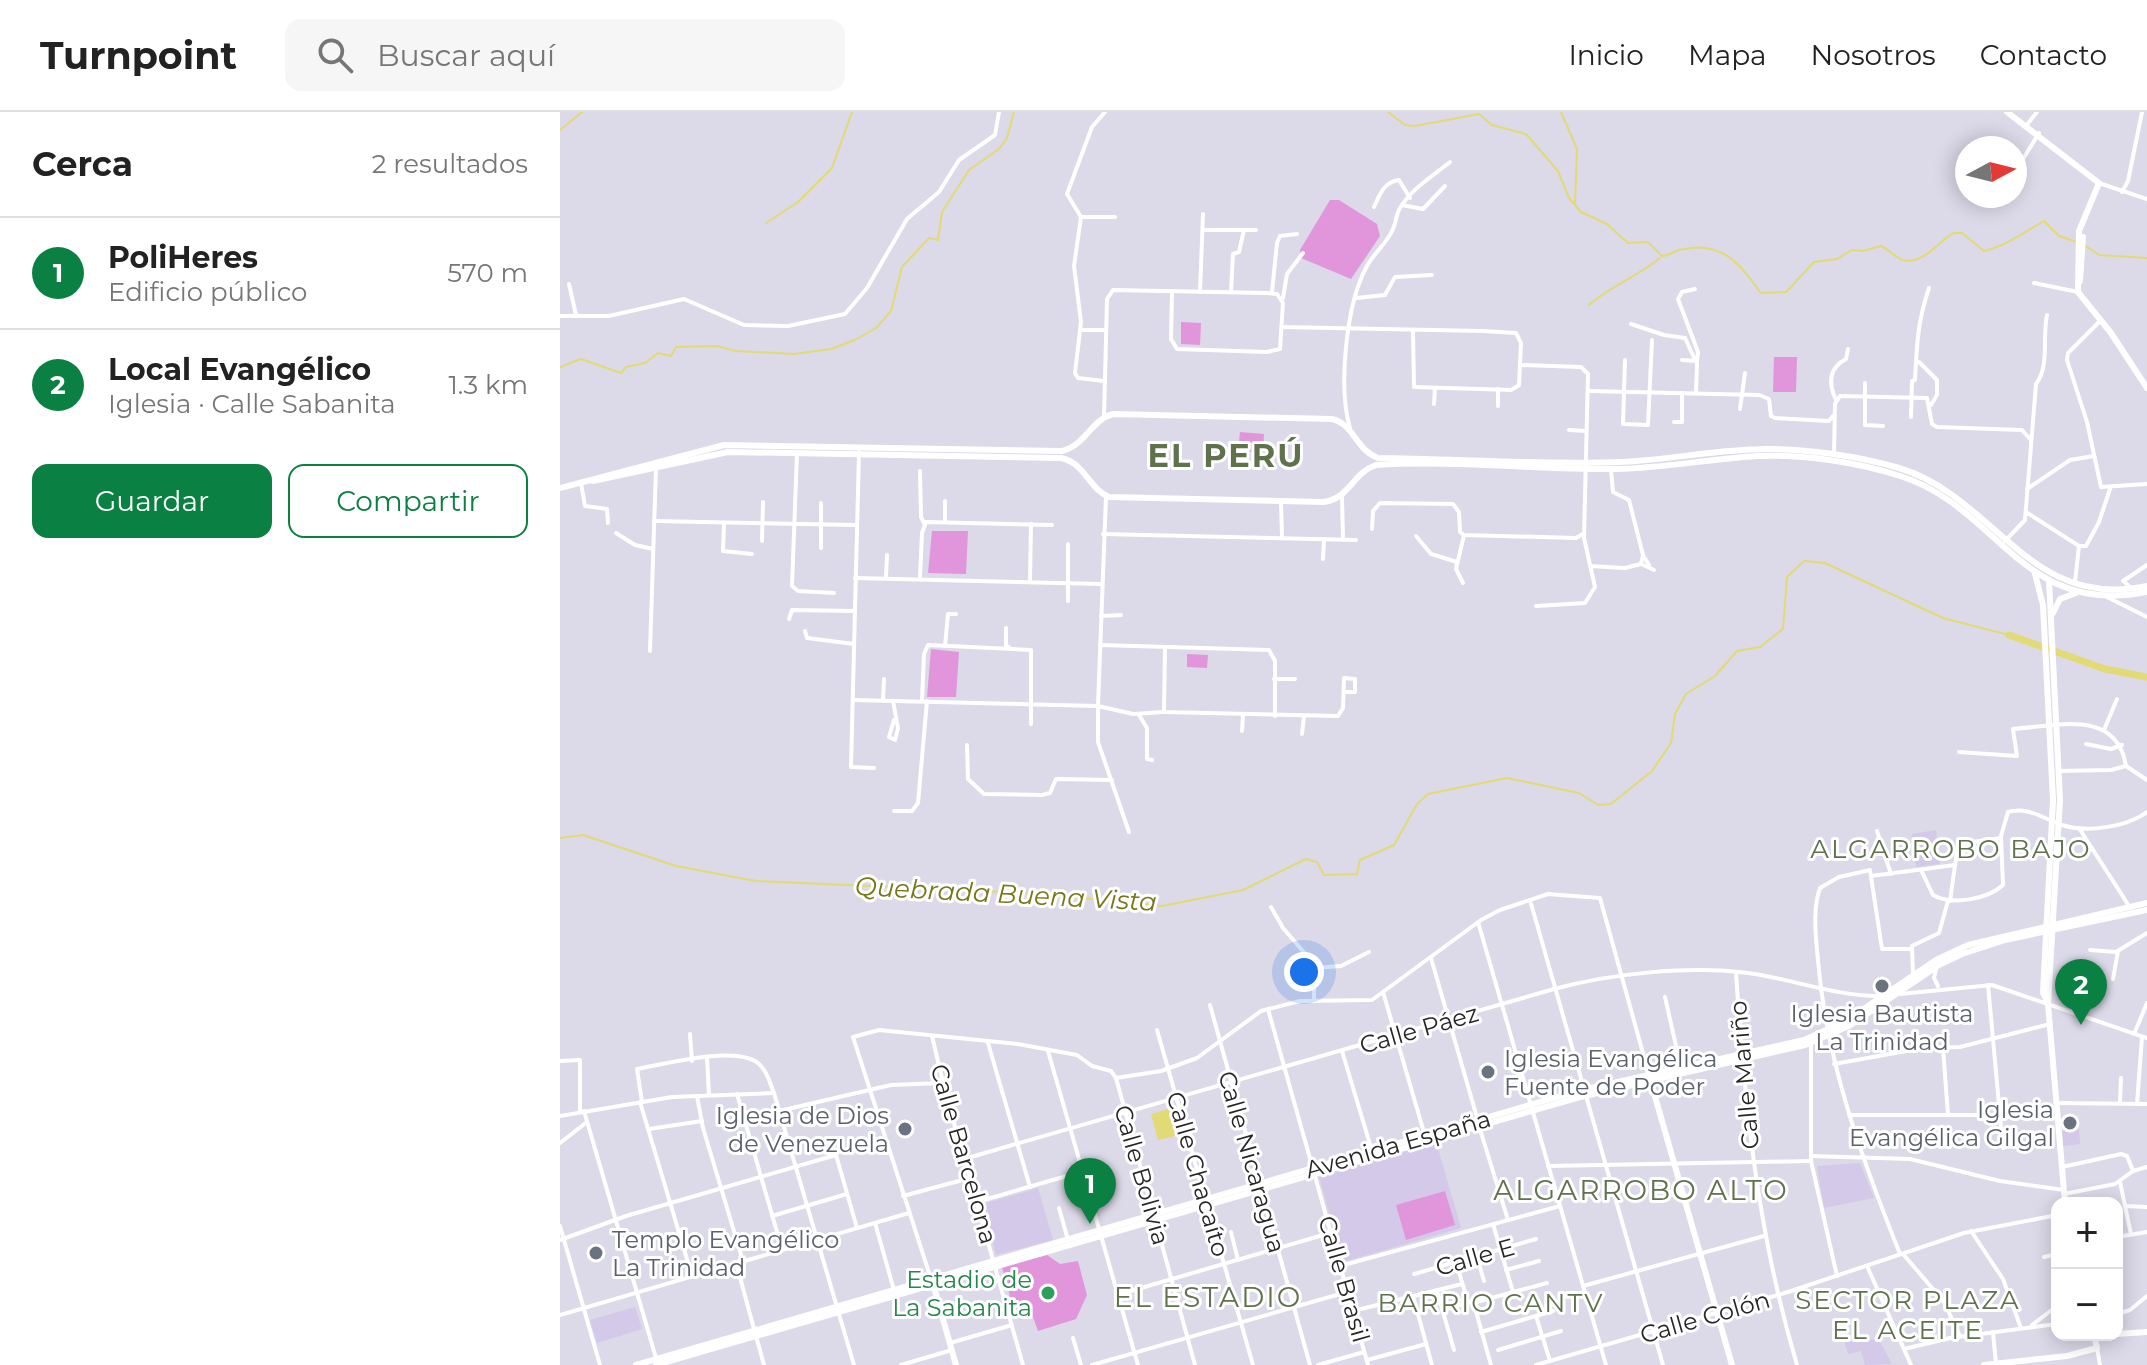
<!DOCTYPE html>
<html lang="es">
<head>
<meta charset="utf-8">
<style>
  body { margin:0; font-family:Montserrat,sans-serif; background:#f6f6f6; color:#222 }
  .controls { position:absolute; right:24px; bottom:24px; display:grid; overflow:hidden; border-radius:16px; box-shadow:0 4px 20px #0003 }
  .controls button { width:72px; height:72px; display:grid; place-items:center; padding:0; border:0; border-bottom:2px solid #e0e0e0; background:#fff; color:#222; font:40px sans-serif }
  .compass { position:absolute; left:1395px; top:24px; width:72px; height:72px; border-radius:50%; background:#fff; box-shadow:0 4px 20px #0003; rotate:83deg }
  .you { position:absolute; left:744px; top:860px; width:28px; height:28px; margin:-20px; border:6px solid #fff; border-radius:50%; background:#1a73e8; box-shadow:0 0 0 12px #1a73e833 }
  .badge { display:grid; place-items:center; width:52px; height:52px; border-radius:50%; background:#0b8043; color:#fff; font-size:26px; font-weight:700 }
  .pin { position:absolute; translate:-50% -66px; filter:drop-shadow(0 2px 4px #0008) }
  .pin::after { content:''; position:absolute; top:42px; width:28px; height:24px; background:inherit; clip-path:polygon(0 0,100% 0,50% 100%) }
  .list { margin:0; padding:0; list-style:none }
  h2 { display:flex; justify-content:space-between; align-items:center; height:104px; margin:0; padding:0 32px; font-size:34px }
  h2 small { font-size:26px; font-weight:400; color:#767676 }
  .list li { display:grid; grid-template-columns:52px 1fr auto; gap:24px; align-items:center; box-sizing:border-box; height:112px; padding:0 32px; border-top:2px solid #e0e0e0 }
  .list b { display:block; font-size:30px; white-space:nowrap }
  .list p { margin:0; font-size:26px; white-space:nowrap; color:#767676 }
  .list em { font-size:26px; font-style:normal; color:#767676 }
  .actions { display:flex; gap:16px; padding:24px 32px }
  .actions a { flex:1; padding:18px 0; border:2px solid #0b8043; border-radius:16px; text-align:center; font-size:28px; color:#0b8043 }
  .actions .main { background:#0b8043; color:#fff }
  .icon { flex:none; width:44px; height:44px; fill:none; stroke:currentColor; stroke-width:2; stroke-linecap:round; stroke-linejoin:round }
  .map { position:relative; flex:none; width:1587px; height:1253px; overflow:hidden }
  header { display:flex; align-items:center; gap:48px; box-sizing:border-box; height:112px; padding:0 40px; background:#fff; border-bottom:2px solid #e0e0e0 }
  header strong { font-size:38px }
  nav { display:flex; gap:44px; margin-inline-start:auto; font-size:28px }
  .search { width:560px; height:72px; background:#f6f6f6; display:flex; align-items:center; gap:20px; box-sizing:border-box; padding:0 28px; border-radius:16px; color:#767676; font-size:30px }
  main { display:flex }
  aside { flex:1; background:#fff }
  .map>svg:first-child { display:block }
</style>
</head>
<body>
<header>
<strong>Turnpoint</strong>
<div class="search"><svg class="icon" aria-label="search" viewBox="0 0 24 24"><circle cx="10" cy="10" r="6"/><path d="M15 15l6 6"/></svg>Buscar aquí</div>
<nav><a>Inicio</a><a>Mapa</a><a>Nosotros</a><a>Contacto</a></nav>
</header>
<main>
<aside>
<h2>Cerca<small>2 resultados</small></h2>
<ul class="list">
<li><span class="badge">1</span><div><b>PoliHeres</b><p>Edificio público</p></div><em>570 m</em></li>
<li><span class="badge">2</span><div><b>Local Evangélico</b><p>Iglesia · Calle Sabanita</p></div><em>1.3 km</em></li>
</ul>
<div class="actions"><a class="main">Guardar</a><a>Compartir</a></div>
</aside>
<div class="map">
<svg width="1587" height="1253" viewBox="0 0 1587 1253">
  <rect width="100%" height="100%" fill="#dcd9e8"/>
  <g fill="#d4c9e9">
    <polygon points="1376,718 1380,752 1356,755 1352,722"/>
    <polygon points="1519,1017 1520,1032 1503,1034 1502,1019"/>
    <polygon points="876,1030 901,1116 783,1150 759,1065"/>
    <polygon points="1300,1051 1314,1086 1264,1096 1257,1054"/>
    <polygon points="478,1076 493,1128 436,1143 423,1092"/>
    <polygon points="75,1195 82,1217 37,1231 30,1208"/>
    <polygon points="1291,1226 1319,1228 1332,1252 1305,1253 1301,1239 1288,1242 1284,1228"/>
  </g>
  <g fill="#e196db">
    <polygon points="770,88 779,88 817,112 820,124 791,167 741,146 740,138"/>
    <polygon points="621,210 641,211 640,233 621,232"/>
    <polygon points="1214,245 1237,245 1236,280 1213,280"/>
    <polygon points="680,320 704,322 703,340 678,339"/>
    <polygon points="372,419 408,419 406,462 368,461"/>
    <polygon points="371,537 399,540 396,585 367,585"/>
    <polygon points="627,542 648,543 647,556 627,555"/>
    <polygon points="885,1079 895,1113 846,1128 836,1093"/>
    <polygon points="487,1143 500,1152 518,1149 527,1183 516,1207 478,1219 473,1205 452,1192 442,1155"/>
  </g>
  <polygon fill="#e2da74" points="612,996 619,1023 598,1028 591,1002"/>
  <g fill="none" stroke-linecap="round" stroke-linejoin="round">
    <g stroke="#e2da74" stroke-width="2">
      <path d="M828,0l17,13 10,1 64,-12 13,11 34,9 32,37 11,27 12,14 26,12 21,19 20,-1 14,14c7,0 10,-4 17,-6 42,-11 60,13 82,43l25,-1 28,-30 23,-3 15,-9 11,1 18,-5c7,3 15,12 22,14 21,5 36,-20 51,-27h8l22,18c22,-5 41,-19 60,-30l15,15 18,6"/>
      <polyline points="1001,0 1017,37 1015,91"/>
      <polyline points="0,18 22,0"/>
      <polyline points="206,111 238,90 272,56 292,0"/>
      <polyline points="1523,132 1539,143 1587,146"/>
      <path d="M1029,193c21,-19 48,-28 71,-47"/>
      <polyline points="0,255 21,247 61,261 66,255 85,251 98,241 111,244 116,235 157,234 176,239 234,242 271,237 295,228 316,216 331,199 342,155 369,126 378,128 382,100 409,58 439,37 447,26 454,0"/>
      <polyline points="0,726 23,723 116,754 196,769 472,781 602,794 683,778 746,747 757,750 764,763 797,762 800,748 834,733 857,692 868,682 947,666 1019,681 1038,693 1051,692 1092,659 1111,631 1115,602 1126,582 1155,564 1177,539 1200,535 1223,517 1227,465 1244,449 1265,451 1383,506 1449,523"/>
    </g>
    <polyline stroke="#e2da74" stroke-width="7" points="1449,523 1545,557 1587,565"/>
    <g stroke="#fff" stroke-width="4">
      <polyline points="1466,14 1477,0"/>
      <polyline points="1455,60 1479,21"/>
      <polyline points="1539,71 1587,87"/>
      <polyline points="1562,80 1568,69 1582,0"/>
      <polyline points="842,93 863,97 885,74"/>
      <path d="M814,95c6,-13 10,-25 25,-27l11,18"/>
      <polyline points="522,105 555,105"/>
      <polyline points="643,118 696,118"/>
      <polyline points="1474,171 1518,180"/>
      <polyline points="9,172 16,203"/>
      <polyline points="640,180 643,102"/>
      <polyline points="671,180 673,142 679,140 684,118"/>
      <polyline points="712,180 717,131 720,124 737,122"/>
      <polyline points="723,186 727,162 743,141"/>
      <polyline points="796,186 825,183 835,165 872,163"/>
      <polyline points="0,204 49,204 124,187 184,213 228,214 285,202 307,176 347,107 379,80 399,48 435,23 439,0"/>
      <polyline points="1541,208 1508,241 1507,248 1527,310 1541,375 1587,372"/>
      <polyline points="1071,212 1104,223 1125,226 1137,252 1136,281"/>
      <polyline points="722,215 923,219 956,221 961,231 959,273 951,278 854,275 853,218"/>
      <polyline points="520,218 546,218"/>
      <polyline points="1065,248 1063,312 1088,313 1092,228"/>
      <polyline points="1122,248 1137,249 1138,240 1118,187 1122,180 1135,177"/>
      <polyline points="1359,250 1377,268 1377,283 1371,293"/>
      <polyline points="961,253 1021,255 1028,262 1024,426 1035,475 1025,491 976,494"/>
      <polyline points="544,269 518,266 515,261 521,210 514,154 521,105 507,82 532,15 545,0"/>
      <polyline points="1305,271 1305,313 1323,314"/>
      <polyline points="1028,279 1199,283 1209,287 1211,304 1215,306 1269,309 1273,304"/>
      <path d="M1276,288c-8,-17 -7,-32 10,-41l2,-10"/>
      <polyline points="874,292 875,276"/>
      <polyline points="938,294 938,277"/>
      <polyline points="1180,297 1185,261"/>
      <polyline points="544,305 547,187 553,178 706,181 717,182 723,191 720,237 707,240 617,237 611,227 612,179"/>
      <path d="M1351,305l1,-36 3,-1c2,-34 2,-57 14,-92"/>
      <polyline points="1114,310 1122,310 1122,281"/>
      <path d="M790,316c-12,-41 -4,-124 17,-162 7,-13 19,-22 25,-35 4,-7 4,-17 8,-23 11,-19 34,-33 50,-46"/>
      <polyline points="1009,318 1026,319"/>
      <polyline points="299,340 291,655 314,656"/>
      <polyline points="237,341 232,474 238,479 274,481"/>
      <polyline points="1274,342 1275,292 1280,284 1367,286 1372,312 1377,315 1462,318 1471,328"/>
      <polyline points="1051,358 1053,380 1069,388 1083,443 1089,453"/>
      <polyline points="360,359 361,405 364,411"/>
      <polyline points="21,371 25,394 47,397 48,411"/>
      <polyline points="1467,377 1510,348 1534,344"/>
      <polyline points="782,385 783,426"/>
      <polyline points="721,389 722,426"/>
      <polyline points="1466,400 1519,434"/>
      <polyline points="94,409 296,413"/>
      <polyline points="385,410 385,389"/>
      <polyline points="164,411 163,439 192,442"/>
      <polyline points="812,417 813,399 820,391 893,392 899,400 900,420 904,423 1016,426 1023,422"/>
      <polyline points="56,421 75,433 93,437"/>
      <polyline points="543,422 796,428"/>
      <polyline points="856,424 871,442 897,450"/>
      <polyline points="202,429 203,390"/>
      <path d="M1445,429l20,-21 11,-136c14,-18 6,-47 11,-69"/>
      <polyline points="261,436 261,391"/>
      <polyline points="1083,443 1081,452 1094,458"/>
      <polyline points="763,447 764,427"/>
      <polyline points="1030,454 1065,456 1081,452"/>
      <polyline points="326,465 327,443"/>
      <polyline points="360,465 362,421 366,410 492,413"/>
      <polyline points="295,466 540,472"/>
      <polyline points="470,468 471,412"/>
      <polyline points="1515,470 1519,434 1526,434 1539,410 1550,377"/>
      <polyline points="903,471 896,457 904,423"/>
      <polyline points="1569,474 1563,469 1587,453"/>
      <polyline points="1545,484 1587,505"/>
      <polyline points="508,489 508,432"/>
      <polyline points="541,504 561,503"/>
      <polyline points="229,507 232,498 295,499"/>
      <polyline points="446,516 446,534 449,535"/>
      <polyline points="245,519 247,526 294,532"/>
      <polyline points="540,533 709,538 715,549 715,604"/>
      <polyline points="385,534 388,502 396,502"/>
      <polyline points="605,535 604,600 778,604 783,596 784,566 795,567 795,580 784,580"/>
      <polyline points="90,539 96,356"/>
      <polyline points="714,567 735,567"/>
      <polyline points="293,588 538,594 546,384"/>
      <polyline points="323,588 324,567"/>
      <polyline points="333,589 338,616 335,628 329,625 334,608"/>
      <polyline points="362,589 364,542 368,533 471,538 471,612"/>
      <polyline points="579,603 587,616 587,647 592,648"/>
      <polyline points="1544,618 1557,587"/>
      <polyline points="682,619 683,603"/>
      <polyline points="742,622 744,604"/>
      <polyline points="1526,632 1551,637 1562,633"/>
      <polyline points="407,633 408,667 424,682 482,683 490,681 496,667 552,668"/>
      <path d="M1399,640l58,4 -4,-27c43,-3 104,-21 113,37"/>
      <polyline points="1498,659 1551,658 1566,654 1587,668"/>
      <polyline points="334,699 352,699 358,691 367,589"/>
      <polyline points="1519,716 1569,794"/>
      <polyline points="1317,719 1331,762"/>
      <polyline points="569,720 538,630 538,594 573,602 604,600"/>
      <path d="M1361,758l12,25c19,11 55,4 70,-10l-2,-49 7,-24c20,-6 36,7 54,13 24,8 65,2 85,-13"/>
      <polyline points="1311,764 1395,753"/>
      <polyline points="970,788 1103,1253"/>
      <polyline points="1390,789 1398,732 1441,726"/>
      <polyline points="711,795 723,816 754,852 754,889"/>
      <polyline points="918,810 1046,1253"/>
      <polyline points="1530,838 1556,840 1587,821"/>
      <polyline points="871,846 918,1009"/>
      <polyline points="755,856 781,854 809,840"/>
      <polyline points="1376,857 1374,866 1378,874"/>
      <path d="M1176,861c9,136 22,261 61,392"/>
      <polyline points="1353,863 1352,834 1379,821 1388,789"/>
      <polyline points="1553,867 1558,839"/>
      <polyline points="1428,873 1443,1036"/>
      <polyline points="823,880 865,1024"/>
      <polyline points="1340,882 1432,873 1587,926"/>
      <polyline points="1105,885 1121,956"/>
      <polyline points="650,893 750,1253"/>
      <polyline points="708,897 808,1253"/>
      <polyline points="597,918 693,1253"/>
      <polyline points="130,922 132,949"/>
      <polyline points="1574,922 1587,891"/>
      <polyline points="372,924 386,983 463,1253"/>
      <polyline points="428,931 470,1075"/>
      <polyline points="1251,932 1251,1049 1277,1164"/>
      <polyline points="1383,936 1388,1003"/>
      <polyline points="488,939 578,1253"/>
      <polyline points="782,939 812,1039"/>
      <polyline points="147,946 149,983"/>
      <polyline points="0,949 20,948 20,1000"/>
      <polyline points="1274,952 1363,936 1400,935 1490,912"/>
      <polyline points="556,966 601,959 637,946 701,899 740,889 812,888 921,808 940,798 988,782 1040,786 1089,963"/>
      <polyline points="556,966 635,1253"/>
      <polyline points="177,982 222,1137"/>
      <polyline points="137,984 143,1016 183,1149"/>
      <polyline points="80,990 132,1164"/>
      <path d="M82,990l-5,-33c28,-5 93,-22 118,-8 11,6 15,22 19,32l80,272"/>
      <polyline points="1496,991 1587,992"/>
      <polyline points="1560,991 1561,966"/>
      <polyline points="1577,992 1582,925"/>
      <polyline points="24,999 96,1246"/>
      <polyline points="219,999 331,973 382,971"/>
      <polyline points="1289,1003 1439,1003"/>
      <polyline points="0,1004 112,985 214,981"/>
      <polyline points="919,1014 948,1108"/>
      <polyline points="89,1017 142,1009"/>
      <polyline points="0,1031 27,1010"/>
      <polyline points="1251,1044 1350,1047 1440,1069 1504,1078"/>
      <path d="M404,1047l590,-170c55,-15 136,-24 194,-16 45,6 86,23 132,23"/>
      <polyline points="988,1054 1251,1049"/>
      <polyline points="1502,1055 1561,1042 1567,1044 1573,1059"/>
      <polyline points="1560,1070 1571,1122"/>
      <polyline points="1504,1082 1555,1072 1573,1059 1587,1055"/>
      <polyline points="343,1084 410,1066"/>
      <polyline points="417,1090 524,1059"/>
      <polyline points="1565,1094 1587,1095"/>
      <polyline points="499,1096 508,1128"/>
      <polyline points="212,1104 287,1082"/>
      <polyline points="315,1111 334,1178"/>
      <polyline points="933,1112 953,1180"/>
      <polyline points="0,1114 40,1253"/>
      <polyline points="1411,1119 1443,1167 1461,1216"/>
      <polyline points="671,1120 678,1148"/>
      <polyline points="1557,1125 1587,1120"/>
      <polyline points="0,1128 66,1104 276,1043 297,1116"/>
      <path d="M1340,1142c-38,-95 -73,-190 -82,-293 -2,-23 -6,-51 2,-73l19,-11 31,-7 12,79h29"/>
      <polyline points="1343,1142 1384,1190 1400,1224"/>
      <polyline points="917,1145 924,1169"/>
      <polyline points="1484,1145 1497,1142"/>
      <polyline points="896,1150 908,1190"/>
      <polyline points="176,1151 204,1253"/>
      <polyline points="780,1154 1000,1094"/>
      <polyline points="1307,1154 1351,1253"/>
      <polyline points="946,1158 979,1149"/>
      <polyline points="854,1162 976,1127"/>
      <polyline points="371,1167 293,925 319,918 458,932 517,943 532,954 551,959 556,966"/>
      <polyline points="1023,1174 1204,1124"/>
      <polyline points="877,1179 894,1238"/>
      <polyline points="557,1183 770,1121"/>
      <polyline points="853,1184 872,1253"/>
      <polyline points="913,1191 987,1171"/>
      <polyline points="883,1198 913,1189 931,1253"/>
      <polyline points="793,1199 902,1172"/>
      <polyline points="1557,1202 1570,1198 1587,1184"/>
      <polyline points="0,1203 349,1101"/>
      <polyline points="976,1204 990,1249"/>
      <polyline points="1472,1213 1497,1194"/>
      <polyline points="921,1220 993,1199"/>
      <polyline points="1433,1220 1436,1252"/>
      <polyline points="513,1226 521,1253"/>
      <polyline points="390,1231 452,1213"/>
      <polyline points="1537,1236 1540,1253"/>
      <polyline points="1344,1237 1390,1226 1497,1212"/>
      <polyline points="938,1238 1001,1219"/>
      <polyline points="807,1248 866,1232"/>
      <polyline points="341,1253 392,1238"/>
      <polyline points="532,1253 787,1180"/>
      <polyline points="758,1253 804,1240"/>
      <polyline points="976,1253 1228,1180 1404,1121 1497,1103"/>
    </g>
    <g stroke="#fff" stroke-width="6">
      <polyline points="1447,0 1539,71 1519,119 1518,180 1551,221 1587,276"/>
      <polyline points="1520,169 1523,125"/>
      <path d="M33,369l135,-29 333,6c24,5 27,30 48,39l214,5c27,-3 29,-29 53,-37 80,-5 161,5 242,4 46,-1 92,-10 139,-13 45,-2 100,6 143,20 99,31 121,141 247,116"/>
      <path d="M0,376l164,-43 338,6c24,-6 29,-31 51,-37l219,5c22,5 24,31 46,39 80,1 163,7 243,4 49,-2 97,-13 146,-13 42,0 91,7 132,19 97,29 129,143 248,118"/>
      <polyline points="1475,462 1483,493 1493,688 1483,881 1488,891"/>
      <polyline points="1489,468 1500,688 1488,892 1505,1091"/>
      <polyline points="1493,501 1500,487 1516,481"/>
      <polyline points="1090,967 1172,1253"/>
      <polyline points="373,1172 396,1253"/>
      <polyline points="1557,1222 1587,1220"/>
      <polyline points="1535,1226 1552,1223"/>
      <polyline points="76,1253 1018,979 1244,928 1286,909 1376,848 1408,833 1587,791"/>
      <polyline points="96,1253 1020,985 1245,933 1289,914 1379,853 1402,842 1445,828 1587,798"/>
      <polyline points="1424,1253 1507,1244 1537,1236 1534,1223"/>
    </g>
  </g>
  <g fill="#6b7280" stroke="#fff" stroke-width="3">
    <circle cx="1322" cy="874" r="8"/>
    <circle cx="928" cy="960" r="8"/>
    <circle cx="1510" cy="1011" r="8"/>
    <circle cx="345" cy="1017" r="8"/>
    <circle cx="36" cy="1141" r="8"/>
  </g>
  <circle fill="#2e9e5b" stroke="#fff" stroke-width="3" cx="488" cy="1181" r="8"/>
  <g text-anchor="middle" dominant-baseline="central" stroke-width="6" stroke-linejoin="round" paint-order="stroke">
    <g font-size="24" fill="#5b616d" stroke="#fff" text-anchor="start">
      <text x="1322" y="901" text-anchor="middle">Iglesia Bautista<tspan x="1322" dy="28">La Trinidad</tspan></text>
      <text x="944" y="946">Iglesia Evangélica<tspan x="944" dy="28">Fuente de Poder</tspan></text>
      <text x="1494" y="997" text-anchor="end">Iglesia<tspan x="1494" dy="28">Evangélica Gilgal</tspan></text>
      <text x="329" y="1003" text-anchor="end">Iglesia de Dios<tspan x="329" dy="28">de Venezuela</tspan></text>
      <text x="52" y="1127">Templo Evangélico<tspan x="52" dy="28">La Trinidad</tspan></text>
    </g>
    <g font-size="24" fill="#262626" stroke="#fff">
      <text transform="translate(859 917) rotate(-16)">Calle Páez</text>
      <text transform="translate(1184 963) rotate(-95)">Calle Mariño</text>
      <text transform="translate(838 1032) rotate(-16)">Avenida España</text>
      <text transform="translate(404 1042) rotate(74)">Calle Barcelona</text>
      <text transform="translate(692 1050) rotate(74)">Calle Nicaragua</text>
      <text transform="translate(638 1062) rotate(74)">Calle Chacaíto</text>
      <text transform="translate(582 1063) rotate(74)">Calle Bolivia</text>
      <text transform="translate(915 1145) rotate(-16)">Calle E</text>
      <text transform="translate(784 1167) rotate(74)">Calle Brasil</text>
      <text transform="translate(1145 1205) rotate(-16)">Calle Colón</text>
    </g>
    <g font-size="24" fill="#27864d" stroke="#fff" text-anchor="end">
      <text x="472" y="1167">Estadio de<tspan x="472" dy="28">La Sabanita</tspan></text>
    </g>
    <g font-size="26" letter-spacing="2" fill="#60724c" stroke="#fff">
      <text x="1391" y="737">ALGARROBO BAJO</text>
      <text x="1348" y="1188">SECTOR PLAZA<tspan x="1348" dy="30">EL ACEITE</tspan></text>
      <text x="931" y="1191">BARRIO CANTV</text>
    </g>
    <g font-size="26" font-style="italic" fill="#767717" stroke="#fff">
      <text transform="translate(446 782) rotate(3)">Quebrada Buena Vista</text>
    </g>
    <g font-size="28" letter-spacing="2" fill="#60724c" stroke="#fff">
      <text x="1081" y="1078">ALGARROBO ALTO</text>
      <text x="648" y="1185">EL ESTADIO</text>
    </g>
    <g font-size="32" font-weight="bold" letter-spacing="2" fill="#60724c" stroke="#fff">
      <text x="666" y="343">EL PERÚ</text>
    </g>
  </g>
</svg>
<div class="controls">
<button>+</button>
<button>−</button>
</div>
<svg class="compass" viewBox="-18 -18 36 36"><path d="M0-13l5 13h-10z" fill="#e53935"/><path d="M0 13l5-13h-10z" fill="#767676"/></svg>
<div class="you"></div>
<div class="pin badge" style="left:530px;top:1112px">1</div>
<div class="pin badge" style="left:1521px;top:913px">2</div>
</div>
</main>
</body>
</html>
